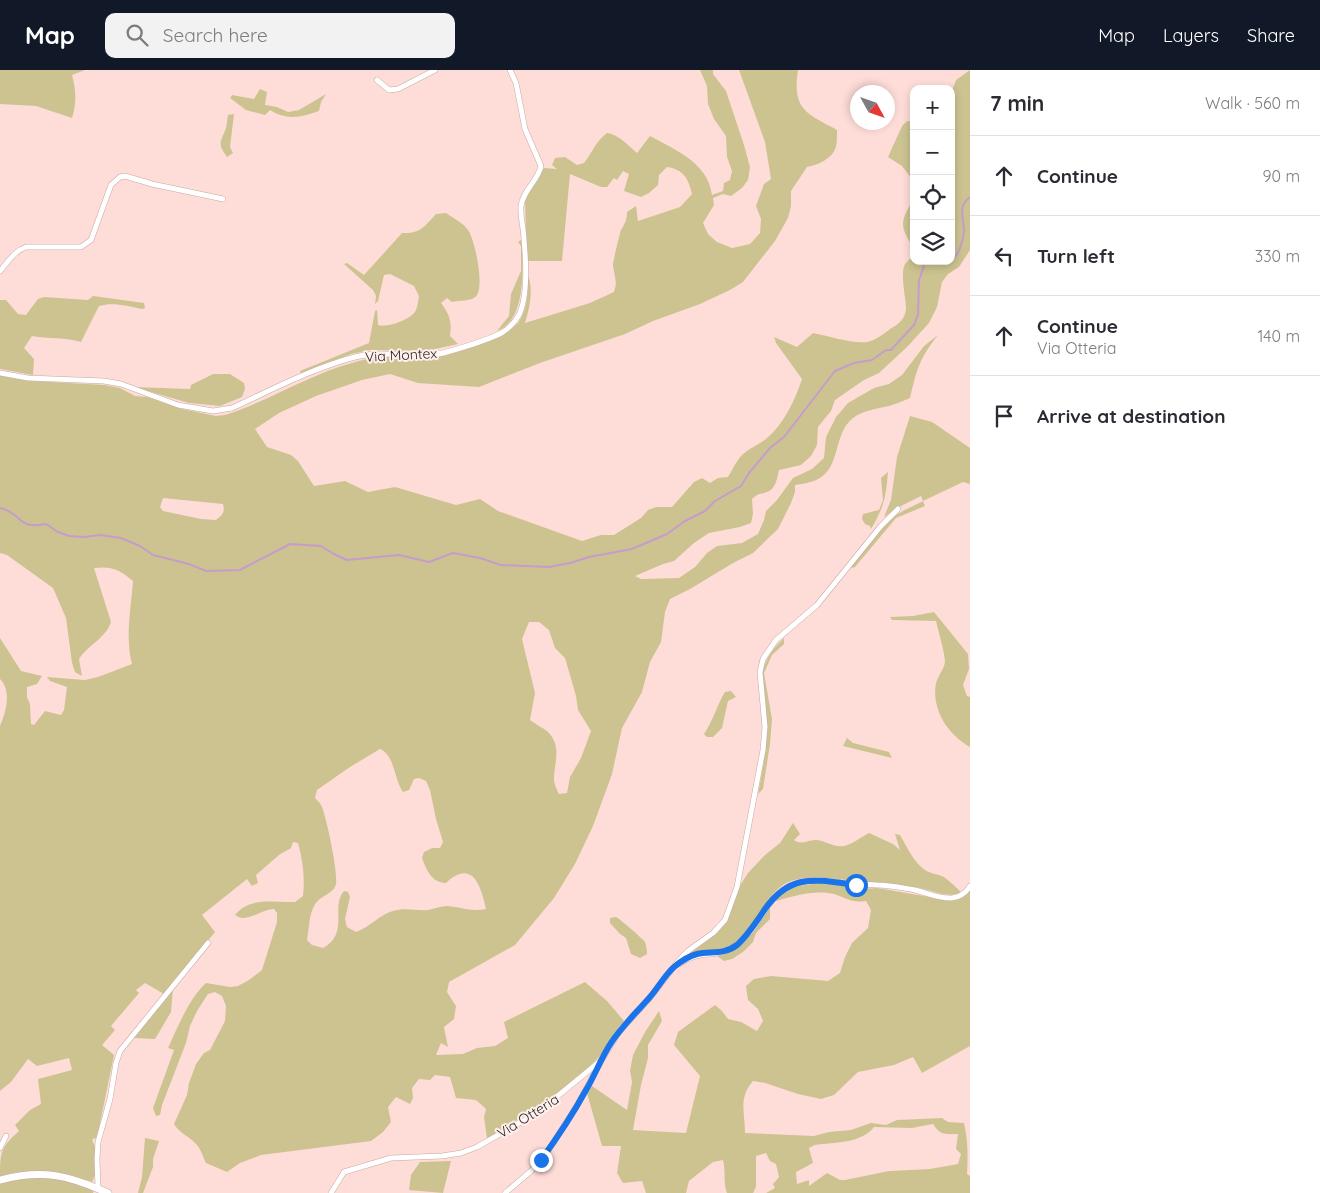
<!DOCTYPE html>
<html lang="en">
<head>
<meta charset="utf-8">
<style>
  body { margin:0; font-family:Quicksand,sans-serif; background:#f2f2f3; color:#2b2b33 }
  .controls { position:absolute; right:15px; top:15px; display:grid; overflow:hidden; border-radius:10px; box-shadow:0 2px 8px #0003 }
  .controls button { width:45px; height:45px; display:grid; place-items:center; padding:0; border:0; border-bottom:1px solid #e1e1e2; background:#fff; color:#2b2b33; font:25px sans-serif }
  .compass { position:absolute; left:850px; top:15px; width:45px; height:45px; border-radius:50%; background:#fff; box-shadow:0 2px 8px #0003; rotate:130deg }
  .stop { position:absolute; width:15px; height:15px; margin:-11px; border:4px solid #1a73e8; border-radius:50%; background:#fff }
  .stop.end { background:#1a73e8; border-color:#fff; box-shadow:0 1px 5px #0008 }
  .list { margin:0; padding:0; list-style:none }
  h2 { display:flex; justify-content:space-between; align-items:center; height:65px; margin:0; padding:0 20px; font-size:21px }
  h2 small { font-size:16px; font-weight:400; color:#7c7c81 }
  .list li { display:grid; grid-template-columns:32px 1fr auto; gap:15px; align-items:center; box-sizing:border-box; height:80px; padding:0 20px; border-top:1px solid #e1e1e2 }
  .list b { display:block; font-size:19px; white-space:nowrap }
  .list p { margin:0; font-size:16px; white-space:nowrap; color:#7c7c81 }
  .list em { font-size:16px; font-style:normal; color:#7c7c81 }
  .icon { flex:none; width:28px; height:28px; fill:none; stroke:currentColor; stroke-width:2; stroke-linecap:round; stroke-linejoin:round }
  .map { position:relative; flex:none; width:970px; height:1123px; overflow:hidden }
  header { display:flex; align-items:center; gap:30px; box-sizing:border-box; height:70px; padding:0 25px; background:#111827; color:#fff }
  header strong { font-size:24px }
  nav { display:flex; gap:28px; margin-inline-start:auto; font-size:18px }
  .search { width:350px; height:45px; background:#f2f2f3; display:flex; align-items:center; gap:12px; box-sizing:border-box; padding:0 18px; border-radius:10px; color:#7c7c81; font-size:19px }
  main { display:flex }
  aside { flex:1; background:#fff }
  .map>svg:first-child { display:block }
</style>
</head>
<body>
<header>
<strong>Map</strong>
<div class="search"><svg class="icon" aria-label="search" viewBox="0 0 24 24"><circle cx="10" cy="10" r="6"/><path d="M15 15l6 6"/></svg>Search here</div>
<nav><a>Map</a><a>Layers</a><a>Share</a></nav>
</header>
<main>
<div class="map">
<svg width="970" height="1123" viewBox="0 0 970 1123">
  <rect width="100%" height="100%" fill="#feddd8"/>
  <g fill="#cdc391" fill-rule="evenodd">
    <path d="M0,0h85l-13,5c4,15 5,28 0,43l-36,-12 -36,-2z"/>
    <path d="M700,0h13v4l13,17 18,54 6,22 -2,13 -6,8 -11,8 -8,-2 -10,4 1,7 -11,18 5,11 9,8 15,6 18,-4 10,-11 1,-14 -5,-13 8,-22 7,-5 -6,-37 -26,-72h59c-6,40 8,43 39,60 0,5 0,12 -1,17 -4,12 -18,18 -29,20l-16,24v15l-3,12 -13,23 -32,41 -13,8 -30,14 -47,17 -28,13 -85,29 -61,24 -61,-4 -28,-9 -28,6 -46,16 -37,17 -24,16 12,18 24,8 7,6 16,25 31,-5 23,11 27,-5 61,18 24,-6 18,12 84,30 19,-6h13l27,-17 7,-8 8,-3h16l22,-25 8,-4 8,5 8,-5 10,-1c4,-6 6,-12 10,-17 6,-10 19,-14 28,-21 18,-15 29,-39 36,-60l-26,-36 -2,-6 23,10 16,-14c15,3 40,11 54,9 7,-1 17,-8 23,-13 8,-4 16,-11 16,-21 0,-10 -7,-38 0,-45 3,-4 5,-4 8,-8v6h37v-168l5,-13 14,-10v180l-11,17 -11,7 -6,8 -5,25 -8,16 -22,24 -28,26 -15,7 -29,20 -4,11 -13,16 -1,18 -6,11 -10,9 -22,5c-2,8 -3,19 -12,22 -8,3 -7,0 -15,7l1,15 -2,9 -11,4 -31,6 -15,10 -20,18 -11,3 -28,12 6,3 38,-1 16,-11 12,-14 10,-7 25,-3 16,-9 6,-14 2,-9 11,-11 16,-22 19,-9 12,-11 2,-21 10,-20 12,-14 26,-15 15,-4 13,-9 22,-29 14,-11c-19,24 -21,34 -28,63 -7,3 -14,6 -21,8 -13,3 -25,4 -36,12 -21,16 -11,53 -39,63 -6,2 -13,3 -19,4v7l-4,11 -13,26 -25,24 -20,10 -43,26 -20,10 -5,13 -4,30 -11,20 -8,30 -20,36 -10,46 -19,52 -18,38 -21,34 -39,47 -66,37 -2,10 9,14 -2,13 -10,8 4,20 -7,-4 -5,12 27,-1 14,-6 18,-2 13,-8 -4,-16 81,-40 22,19 17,20c-11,11 -16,27 -27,38 -33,33 -70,56 -110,79l-3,-21 2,-8 -10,-9 -20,-2 -6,-21 -15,-2 -5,5 -11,-1 -7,9 1,10 -3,6 -14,-7 -8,10 3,15 -8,10 -12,9 -110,14 -21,8 -13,9 -21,-9c-3,-6 -5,-14 -10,-19 -7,-8 -17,-11 -22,-20l13,-29 2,-12 7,-19 8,-11 6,-3 15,-29 1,-15 -4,-10 -7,-4 -7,2 -11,17 -7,15 -4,17 -24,62 -2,10 -4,1 -3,-8 21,-58 -6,-2c9,-20 22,-51 38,-65l24,4 8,-1 11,-6 13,-10 15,-48v-9l-3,-4c-13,0 -27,15 -39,6 15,-19 40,-12 60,-13l8,-6c2,-17 0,-36 -5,-53l-5,-1 -2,6 -12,7 -23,20 2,8 -6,3 -5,-7 -45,36 13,17 -51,62 -19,-11 -9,7 3,3 -28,33 4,4 -13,15 12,10 -17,83 -5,1 3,8v28l-3,7c-34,-11 -56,-14 -92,-6 0,-24 1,-29 19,-45l-4,-6 15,-15 11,-6 -3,-25 34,-9 -3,-12 -32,8 -9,-7 -17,23 -11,9v-365c6,-14 12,-35 0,-47v-41l21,33 21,5 -5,8 -10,3v10l3,7 1,20 3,1 11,-14 16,4 3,-5 3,-23 -17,-6 -3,-4 38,3 13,-3 34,-13c-7,-26 -1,-56 1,-83 -14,-12 -22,-15 -39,-13l17,54c-5,16 -23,23 -32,37l3,17 -7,-4 -3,-9 -6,-45 -13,-30 -46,-33 -7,-2v-178l32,6 73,4 15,3 15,8 12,1 35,12 34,7 9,-1c44,-14 83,-40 127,-52 13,-4 27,-7 41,-7 11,1 23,3 34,2 18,0 79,-21 91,-35 10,-13 10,-32 10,-47 6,14 1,34 -3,47l65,-20 24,-11c4,-11 0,-16 -1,-27 0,-3 7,-33 8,-35 4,-7 6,-10 6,-18l9,-6 2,15 42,-14 12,-13c-4,-16 -8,-24 -25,-27l-8,8 -1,10 -9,8 -8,4 -17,-6 5,-17 -6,-3 -6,9 -3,-2 -7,9h-6l-31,-13 -8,87h-35l-2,-60 5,-13 14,-20 13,1 -5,-4 3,-7 10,-1 12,8 7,-2c8,-10 12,-22 23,-30 12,2 21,12 30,20l13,-17c26,14 58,27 62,59l11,-4 1,-8 6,-3 2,-9 -5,-14 -1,-21 -12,-17 -6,-15 -1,-18zM163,428l60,6c2,8 0,11 -7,16l-15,-1 -38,-8 -3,-4zM529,552h10l10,8 6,18 10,10 11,38 2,14 13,21 -10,27 -11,19 -3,16 -8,1c-2,-4 -5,-10 -5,-15 0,-16 8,-31 -5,-46 -2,-3 -14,-9 -19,-13l5,-27 -13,-54zM380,679c15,6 14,31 23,43l6,-2 5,-11 5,-1 7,3 4,9 6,29 7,23 -3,6h-8l-8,4 -2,6c5,13 9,24 24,25 27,-25 35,4 40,26 -18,3 -23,-2 -39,-3 -6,0 -13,3 -19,4 -12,1 -23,-3 -35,1 -14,4 -23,16 -37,21l-9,-5 -2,-8 5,-22 -2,-5 -4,-1c-14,16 6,42 -21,57l-11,-3 -5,-5c2,-10 2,-25 7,-34 6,-11 20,-12 22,-22 2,-12 -9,-64 -14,-77 -1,-3 -4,-6 -7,-9l2,-8 33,-23z"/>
    <path d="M260,19l7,3 -2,13 12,2 11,5 11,-2 27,-16 -5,8 -2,9c-17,6 -32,10 -49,-1l-5,5 -19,-5 -16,-12 2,-3 22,4z"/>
    <path d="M234,44l-4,33 3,6 -6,4c-8,-12 -8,-13 -2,-26 2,-4 2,-11 3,-16z"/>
    <polygon points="907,51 914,52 914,127 912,109 902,96 888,87 902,56"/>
    <path d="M914,128v50c-16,-23 -13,-27 0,-50z"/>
    <path d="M446,143c7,5 17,10 22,17 7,10 16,54 9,65 -4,7 -18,5 -25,7l-5,-4 -6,5c9,12 11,19 9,33l8,8 -32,7 -56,-1 -19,4 -50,20 -1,-3 69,-28 6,-32 2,-1 1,15c9,3 31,-5 37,-13 3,-5 3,-11 4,-16l-5,-10 -24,-12 -6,1 -6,26 -3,3 1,-8 -3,-6 -29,-26 3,-1 17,12 38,-42c18,1 22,-6 34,-19z"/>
    <path d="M522,169c0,27 6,80 -25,92l12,-15 2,-22 10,-23v-25l-3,-4z"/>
    <path d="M93,226l51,7 1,5 -3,1c-16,-3 -28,-7 -43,-3l-18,36c-15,-5 -33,-3 -49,-6l-8,12 10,11 -1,16 -33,-6v-69h6l12,14 8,1 12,-16 6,-2 44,3z"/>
    <polygon points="213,304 230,304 244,313 245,319 242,327 220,336 189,333 134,317 190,319 191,315"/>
    <path d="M910,346l22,6 38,26v36l-7,-2 -40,19 2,5 -29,12 -41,49 -4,1c13,-18 26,-39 44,-52 8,-6 19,-10 28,-15l-2,-5 -24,12 -13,9 7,-17 6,-43z"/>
    <path d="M888,402c-2,25 -4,35 -17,57l-1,-3 -5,-2 -3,-5 1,-5 16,-4 4,-10 -2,-22z"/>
    <path d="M934,542l34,42 1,15 -6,16 4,11 3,1v50c-22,-12 -39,-38 -34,-64 2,-7 8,-14 9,-21 0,-9 -7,-32 -9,-41l-44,-1 -2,-3 23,-1z"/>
    <path d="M784,568v6l-12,11 -8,18 8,46 -2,25 -7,45 -5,5c4,-21 8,-41 9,-62 1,-41 -19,-60 17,-94z"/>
    <path d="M731,621l5,6 -8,4 -6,27 -9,9h-6l-3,-3c9,-13 13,-29 21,-42z"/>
    <polygon points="847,668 853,673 889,682 892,688 843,676"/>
    <path d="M793,753l7,11 -6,6c8,6 14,-1 23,0 8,1 19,8 27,6 9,-2 17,-9 25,-13l24,11 7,6 -5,-16 5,1c7,12 13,26 25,35 6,4 13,4 19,7 3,2 16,13 17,16 -14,5 -27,-2 -41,-5 -21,-4 -43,-5 -64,-7 -21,-2 -45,-7 -65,0 -26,8 -36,53 -61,66 -11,5 -29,3 -41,7l29,-22 9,-11 14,-37 7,-11 17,-18 15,-12z"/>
    <path d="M820,813l42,6 15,-1 70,12 23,-10v156l-48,27 -9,-16 -19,8 -36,7 -24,23 -13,4 -23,-5 -33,-11 -12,-2c-15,17 -8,31 -8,52l69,3 15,-4 22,-2 20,-7 15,2 11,-5 45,-2 6,4 16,1c4,17 4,33 3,51l3,2v17h-204l9,-5 -2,-4 6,-7 -3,-13 -6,-3 -4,-8 -10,3v31l-3,6h-26c-4,-10 -1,-22 -4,-33l-10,2 -24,19 -3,12h-40l-4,-12 -19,2 -6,-10 4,-27h-19l-15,-53 5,-7 35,24 5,-28 -2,-11 3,-16 12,-23 14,-21 3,10 -14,24v13l-7,27 -8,45 53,3 14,-57 -26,-31 4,-13 37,-27 7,6 6,8 13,3 16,9 6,-10 -5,-12 -10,-9 -2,-14 8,-7 17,-3 57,5 12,-8 5,-16 7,-14 16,-15 3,-18 -5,-9c-17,3 -22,-6 -38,-8 -19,-2 -37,4 -55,9l17,-15zM933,1054c8,12 12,10 25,10l-2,15 5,5 -3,10 -28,5 -41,2 -44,9h-5l-13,-7 -18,13v-6l-12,4 -1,-12 17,-9 -4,-15 6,-3c19,-3 46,-1 59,-18l38,1z"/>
    <path d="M770,837v12l-14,14 -3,9 -10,10 -11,7 -8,2 -7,-5c28,-8 37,-27 53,-49z"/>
    <path d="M616,847c4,2 26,21 29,25 1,3 2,8 2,12l-7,4 -9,-4 -5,-16 -6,-4 -10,-11v-5z"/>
    <polygon points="173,918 171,942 155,969 133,968"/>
    <polygon points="145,1068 159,1071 153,1089 153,1097 143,1123 138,1123 142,1107"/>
    <polygon points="451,1091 443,1123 409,1120 411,1105 420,1092"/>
    <polygon points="29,1107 65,1110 94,1120 93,1123 0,1123 0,1112"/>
  </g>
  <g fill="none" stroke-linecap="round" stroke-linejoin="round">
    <g stroke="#c69ccb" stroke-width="2">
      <polyline points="932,191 949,191"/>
      <path d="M951,191c8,-6 12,-19 13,-30 0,-13 -7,-24 6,-34"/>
      <path d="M0,438c23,5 16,22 46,16l12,8 11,4 15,1 16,-2 21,3 19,8 13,9 36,9 17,7 34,-1 50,-26 31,2 13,8 13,6 52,-5 30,7 24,-9 27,5 21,7 48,2 21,-4 19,-6 43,-8 35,-15 18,-13 20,-10 10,-10 26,-15 8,-13 21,-25 14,-11 51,-66 19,-8 18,-3 14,-10h5l23,-25 4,-10 1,-35 6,-17 3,-2"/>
    </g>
    <g stroke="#c7a8a3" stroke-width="6">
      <g id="street">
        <polyline points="377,10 389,20 398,19 435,0"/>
        <path d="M0,201c8,-9 14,-20 26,-24h55l10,-7 20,-55 9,-8 5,-1 27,8 71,15"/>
        <path d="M0,303l28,5 76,3 17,3 57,21 35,6 19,-3c39,-18 81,-40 123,-51 25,-6 50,-1 76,-2 14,-1 60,-16 72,-23 6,-4 12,-10 16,-17 9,-19 7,-54 5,-75 0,-11 -4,-23 -3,-34 2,-16 17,-25 20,-40l-16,-37 -9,-46 -6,-13"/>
        <path d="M679,894c20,-15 38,-5 56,-18 35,-25 28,-64 82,-66 12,-1 25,4 38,5 7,0 15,-1 22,0 13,0 26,3 38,5 12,3 25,9 37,8 9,-1 14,-5 18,-12"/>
        <polyline points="0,1078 6,1066"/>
        <polyline points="98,1118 97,1089 98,1072 110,1029 116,993 120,981 208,873"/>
        <polyline points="331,1123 344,1102 391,1088 442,1086 461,1083 477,1077 537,1043 598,993"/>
        <polyline points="505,1123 531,1101 548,1081 578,1034 601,991 619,962 650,928 680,889 688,881 713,863 725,850 737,817 763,680 765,657 760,602 763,589 776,570 817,535 881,456 898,439"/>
      </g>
    </g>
    <g stroke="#c7a8a3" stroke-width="8">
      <path id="secondary" d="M0,1110c43,-11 68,-5 108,13"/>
    </g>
    <use href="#street" stroke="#fff" stroke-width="5"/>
    <use href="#secondary" stroke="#fff" stroke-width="7"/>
  </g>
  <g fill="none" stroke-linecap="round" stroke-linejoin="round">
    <path stroke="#1a73e8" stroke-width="6" d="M541,1090c16,-22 32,-46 45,-70 9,-15 15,-32 25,-47 11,-17 26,-31 39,-46 8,-9 15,-22 24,-30 6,-5 15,-11 23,-13 14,-3 27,1 40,-9 11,-10 20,-24 28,-36 26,-37 52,-29 91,-24"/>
  </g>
  <g text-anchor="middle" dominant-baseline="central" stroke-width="4" stroke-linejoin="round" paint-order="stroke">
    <g font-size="14" fill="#2d2220" stroke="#fdf0ed">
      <text transform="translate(401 285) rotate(-3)">Via Montex</text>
      <text transform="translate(528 1046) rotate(-32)">Via Otteria</text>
    </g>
  </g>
</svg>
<div class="controls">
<button>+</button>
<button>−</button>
<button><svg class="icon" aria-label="locate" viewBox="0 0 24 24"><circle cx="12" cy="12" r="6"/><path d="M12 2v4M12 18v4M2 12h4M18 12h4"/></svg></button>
<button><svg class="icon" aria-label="layers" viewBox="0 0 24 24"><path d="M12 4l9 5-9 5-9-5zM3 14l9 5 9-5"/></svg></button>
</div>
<svg class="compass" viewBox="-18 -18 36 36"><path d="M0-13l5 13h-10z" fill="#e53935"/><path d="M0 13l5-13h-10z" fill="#7c7c81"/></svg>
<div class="stop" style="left:856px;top:815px"></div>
<div class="stop end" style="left:541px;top:1090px"></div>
</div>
<aside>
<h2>7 min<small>Walk · 560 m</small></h2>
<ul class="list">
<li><svg class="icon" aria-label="ahead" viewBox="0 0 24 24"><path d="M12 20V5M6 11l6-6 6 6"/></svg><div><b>Continue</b></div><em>90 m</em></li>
<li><svg class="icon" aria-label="left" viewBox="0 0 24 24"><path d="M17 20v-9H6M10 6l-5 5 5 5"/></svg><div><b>Turn left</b></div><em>330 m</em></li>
<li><svg class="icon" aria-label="ahead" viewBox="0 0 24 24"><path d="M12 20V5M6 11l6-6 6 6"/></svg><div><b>Continue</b><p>Via Otteria</p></div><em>140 m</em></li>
<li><svg class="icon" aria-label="arrive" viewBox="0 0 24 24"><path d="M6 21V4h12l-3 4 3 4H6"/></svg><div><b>Arrive at destination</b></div></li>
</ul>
</aside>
</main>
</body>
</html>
